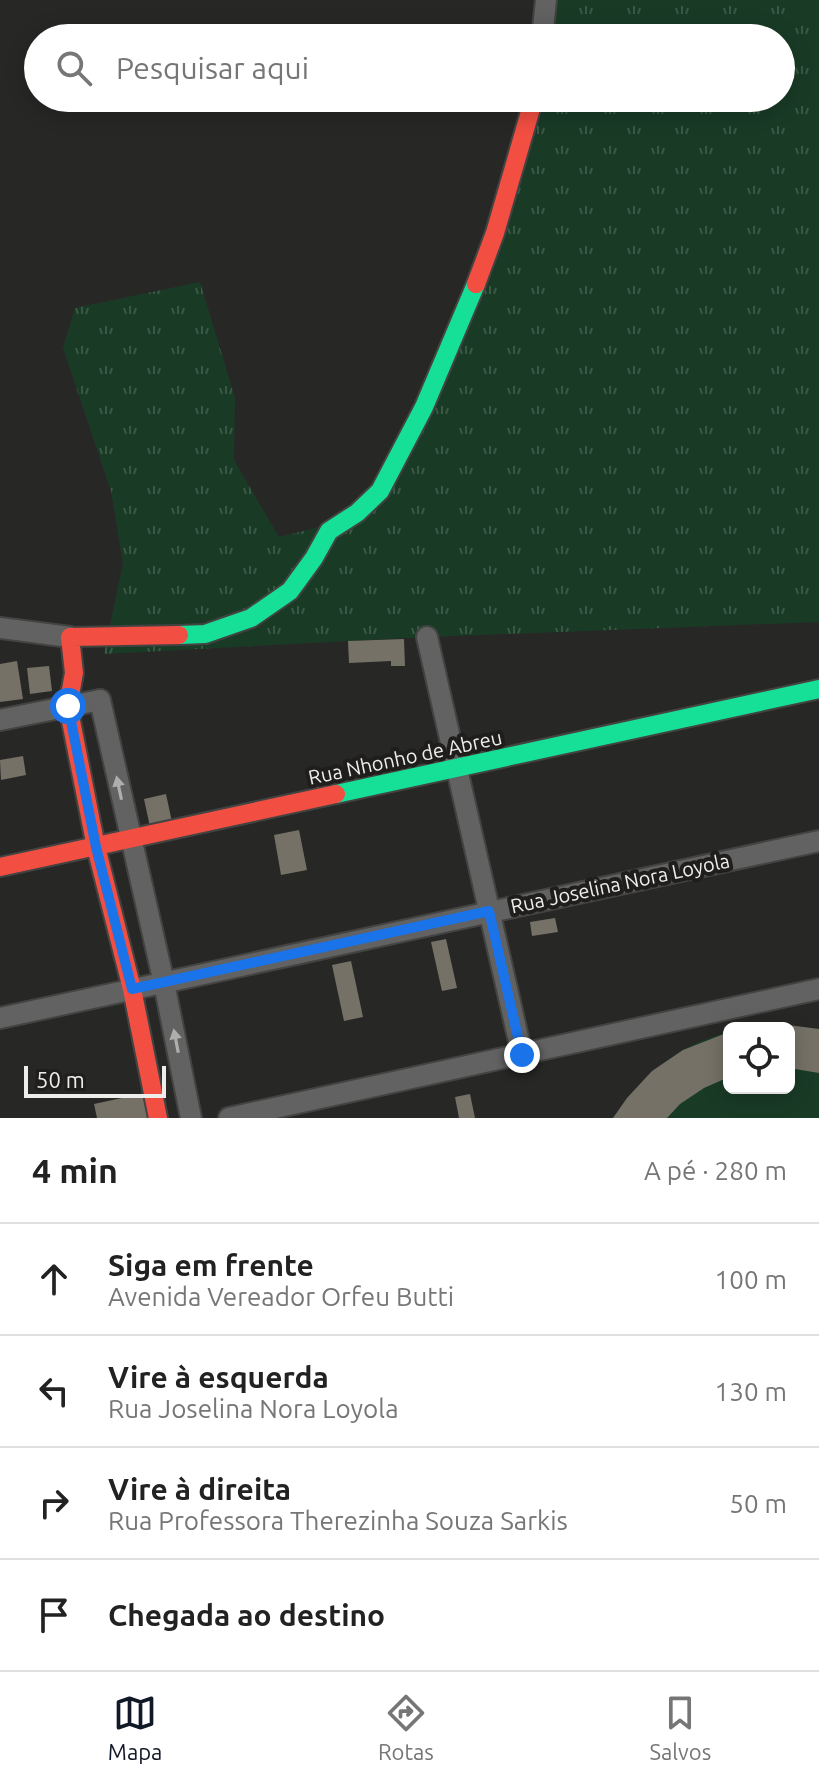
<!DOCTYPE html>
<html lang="pt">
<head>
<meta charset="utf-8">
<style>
  body { margin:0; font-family:Ubuntu,sans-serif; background:#f6f6f6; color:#222 }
  .controls { position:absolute; right:24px; bottom:24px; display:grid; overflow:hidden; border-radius:12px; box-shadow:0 4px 20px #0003 }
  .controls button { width:72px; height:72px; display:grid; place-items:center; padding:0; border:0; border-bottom:2px solid #e0e0e0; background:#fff; color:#222; font:40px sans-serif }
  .scale { position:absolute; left:24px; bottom:20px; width:142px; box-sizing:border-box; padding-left:8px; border:4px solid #ededeb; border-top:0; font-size:22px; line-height:28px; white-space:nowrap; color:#ededeb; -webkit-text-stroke:6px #1f1e1c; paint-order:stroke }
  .stop { position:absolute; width:24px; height:24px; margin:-18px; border:6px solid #1a73e8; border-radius:50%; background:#fff }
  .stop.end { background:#1a73e8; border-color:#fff; box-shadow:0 2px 8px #0008 }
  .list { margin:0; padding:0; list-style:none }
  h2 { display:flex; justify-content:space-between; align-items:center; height:104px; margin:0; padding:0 32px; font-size:34px }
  h2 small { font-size:26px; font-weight:400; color:#767676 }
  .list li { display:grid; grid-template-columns:52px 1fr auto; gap:24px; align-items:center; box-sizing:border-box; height:112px; padding:0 32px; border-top:2px solid #e0e0e0 }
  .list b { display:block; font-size:30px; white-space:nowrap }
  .list p { margin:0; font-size:26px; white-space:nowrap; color:#767676 }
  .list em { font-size:26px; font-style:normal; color:#767676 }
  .icon { flex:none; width:44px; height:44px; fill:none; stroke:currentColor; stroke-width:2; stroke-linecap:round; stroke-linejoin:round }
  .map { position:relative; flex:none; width:819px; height:1118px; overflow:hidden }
  .search { position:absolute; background:#fff; box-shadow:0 4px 20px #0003; left:24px; right:24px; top:24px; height:88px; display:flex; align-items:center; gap:20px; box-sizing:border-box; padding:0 28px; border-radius:44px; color:#767676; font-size:30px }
  .sheet { height:552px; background:#fff }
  nav { display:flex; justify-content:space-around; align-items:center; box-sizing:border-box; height:112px; border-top:2px solid #e0e0e0; background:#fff; font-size:22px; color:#767676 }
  nav a { display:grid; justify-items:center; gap:4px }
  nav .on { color:#111827 }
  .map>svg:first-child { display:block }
</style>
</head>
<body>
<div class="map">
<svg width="819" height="1118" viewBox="0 0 819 1118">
  <defs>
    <pattern id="grass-tufts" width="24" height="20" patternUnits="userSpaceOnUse" patternTransform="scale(2)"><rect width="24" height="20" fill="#193b26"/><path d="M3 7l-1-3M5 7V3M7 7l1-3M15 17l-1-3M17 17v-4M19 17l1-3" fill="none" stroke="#3b5846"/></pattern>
  </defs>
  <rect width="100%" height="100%" fill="#272726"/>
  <polygon fill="url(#grass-tufts)" points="536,0 819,0 819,622 427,637 104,654 123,563 111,491 63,348 75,308 200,282 235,398 234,460 279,537 324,526 375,489 456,321 525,98 781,98 781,38 533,38"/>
  <path fill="#193b26" d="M788,1025l31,4v89h-206c27,-41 67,-75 116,-86v56h60v-60h-43z"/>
  <g fill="#757167">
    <polygon points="404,639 405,666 391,666 391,661 349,663 348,641"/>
    <polygon points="17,661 23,699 0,702 0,664"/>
    <polygon points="49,666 52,691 30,694 27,668"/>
    <polygon points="23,756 26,775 1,780 0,760"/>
    <polygon points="166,794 172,822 150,827 144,799"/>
    <polygon points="299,830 307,870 281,875 274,835"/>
    <polygon points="555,918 558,932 532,936 530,922"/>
    <polygon points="446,939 457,988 442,991 431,942"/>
    <polygon points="351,961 363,1017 344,1021 332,965"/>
    <polygon points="788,1025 819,1029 819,1073 789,1068 789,1028 772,1028 772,1026"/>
    <polygon points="729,1032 729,1077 704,1088 680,1104 667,1118 613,1118 627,1098 652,1071 683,1050"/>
    <polygon points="145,1093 150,1118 97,1118 94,1104"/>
    <polygon points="470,1094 475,1118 459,1118 455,1097"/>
  </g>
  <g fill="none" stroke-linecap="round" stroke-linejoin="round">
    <g stroke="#434342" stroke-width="24">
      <g id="street">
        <polyline points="542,38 546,0"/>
        <polyline points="0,628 70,637"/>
        <polyline points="427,637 522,1055"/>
        <polyline points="100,700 164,983 191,1118"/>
        <polyline points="0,720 100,700"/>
        <polyline points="0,1018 819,841"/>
        <polyline points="229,1118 819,989"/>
      </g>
    </g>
    <g stroke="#434342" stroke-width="22">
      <g id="fast">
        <polyline points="179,635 205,634 251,618 290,591 314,558 329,531 357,513 380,491 424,407 476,284"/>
        <polyline points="336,794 819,689"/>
      </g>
    </g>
    <g stroke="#434342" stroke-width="22">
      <g id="jam">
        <polyline points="476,284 495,233 534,98"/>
        <polyline points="0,867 336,794"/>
        <polyline points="158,1118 132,989 96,847 68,706 74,673 70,637 179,635"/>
      </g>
    </g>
    <use href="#street" stroke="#626262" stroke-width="20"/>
    <use href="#fast" stroke="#16e098" stroke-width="18"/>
    <use href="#jam" stroke="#f24e42" stroke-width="18"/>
  </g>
  <defs><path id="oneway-solid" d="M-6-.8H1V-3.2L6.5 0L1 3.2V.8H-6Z" transform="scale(2)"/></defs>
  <g fill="#aeaead">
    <use href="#oneway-solid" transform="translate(119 788) rotate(-102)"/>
    <use href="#oneway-solid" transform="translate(176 1041) rotate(-101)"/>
  </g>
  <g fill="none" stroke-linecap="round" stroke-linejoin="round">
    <polyline stroke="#1a73e8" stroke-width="10" points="68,706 96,847 132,989 489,911 522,1055"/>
  </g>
  <g text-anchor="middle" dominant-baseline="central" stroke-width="8" stroke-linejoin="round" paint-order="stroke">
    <g font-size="20" fill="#ededeb" stroke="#1f1e1c">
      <text transform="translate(405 757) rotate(-12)">Rua Nhonho de Abreu</text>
      <text transform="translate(620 883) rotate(-12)">Rua Joselina Nora Loyola</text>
    </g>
  </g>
</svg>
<div class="controls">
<button><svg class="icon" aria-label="locate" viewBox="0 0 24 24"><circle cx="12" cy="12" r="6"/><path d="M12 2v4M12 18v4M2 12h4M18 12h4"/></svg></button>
</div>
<div class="scale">50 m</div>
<div class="stop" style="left:68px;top:706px"></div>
<div class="stop end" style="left:522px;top:1055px"></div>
<div class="search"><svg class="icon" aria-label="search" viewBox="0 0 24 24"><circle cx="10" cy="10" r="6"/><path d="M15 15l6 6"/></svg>Pesquisar aqui</div>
</div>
<section class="sheet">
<h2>4 min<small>A pé · 280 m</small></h2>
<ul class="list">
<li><svg class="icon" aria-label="ahead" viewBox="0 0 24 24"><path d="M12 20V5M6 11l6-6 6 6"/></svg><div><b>Siga em frente</b><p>Avenida Vereador Orfeu Butti</p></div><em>100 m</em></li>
<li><svg class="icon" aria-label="left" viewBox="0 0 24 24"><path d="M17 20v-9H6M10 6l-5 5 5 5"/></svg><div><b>Vire à esquerda</b><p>Rua Joselina Nora Loyola</p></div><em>130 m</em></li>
<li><svg class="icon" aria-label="right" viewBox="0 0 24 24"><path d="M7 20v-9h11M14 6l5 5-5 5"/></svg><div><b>Vire à direita</b><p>Rua Professora Therezinha Souza Sarkis</p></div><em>50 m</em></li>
<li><svg class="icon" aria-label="arrive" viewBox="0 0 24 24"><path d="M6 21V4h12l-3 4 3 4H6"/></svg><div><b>Chegada ao destino</b></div></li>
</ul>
</section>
<nav>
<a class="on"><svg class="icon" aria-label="map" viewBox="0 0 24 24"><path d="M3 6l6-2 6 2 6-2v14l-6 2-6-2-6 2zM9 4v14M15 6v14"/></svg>Mapa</a>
<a><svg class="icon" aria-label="directions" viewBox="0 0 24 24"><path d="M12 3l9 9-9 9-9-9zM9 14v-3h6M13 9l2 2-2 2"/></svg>Rotas</a>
<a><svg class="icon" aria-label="saved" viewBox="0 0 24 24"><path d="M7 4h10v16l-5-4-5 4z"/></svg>Salvos</a>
</nav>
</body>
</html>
